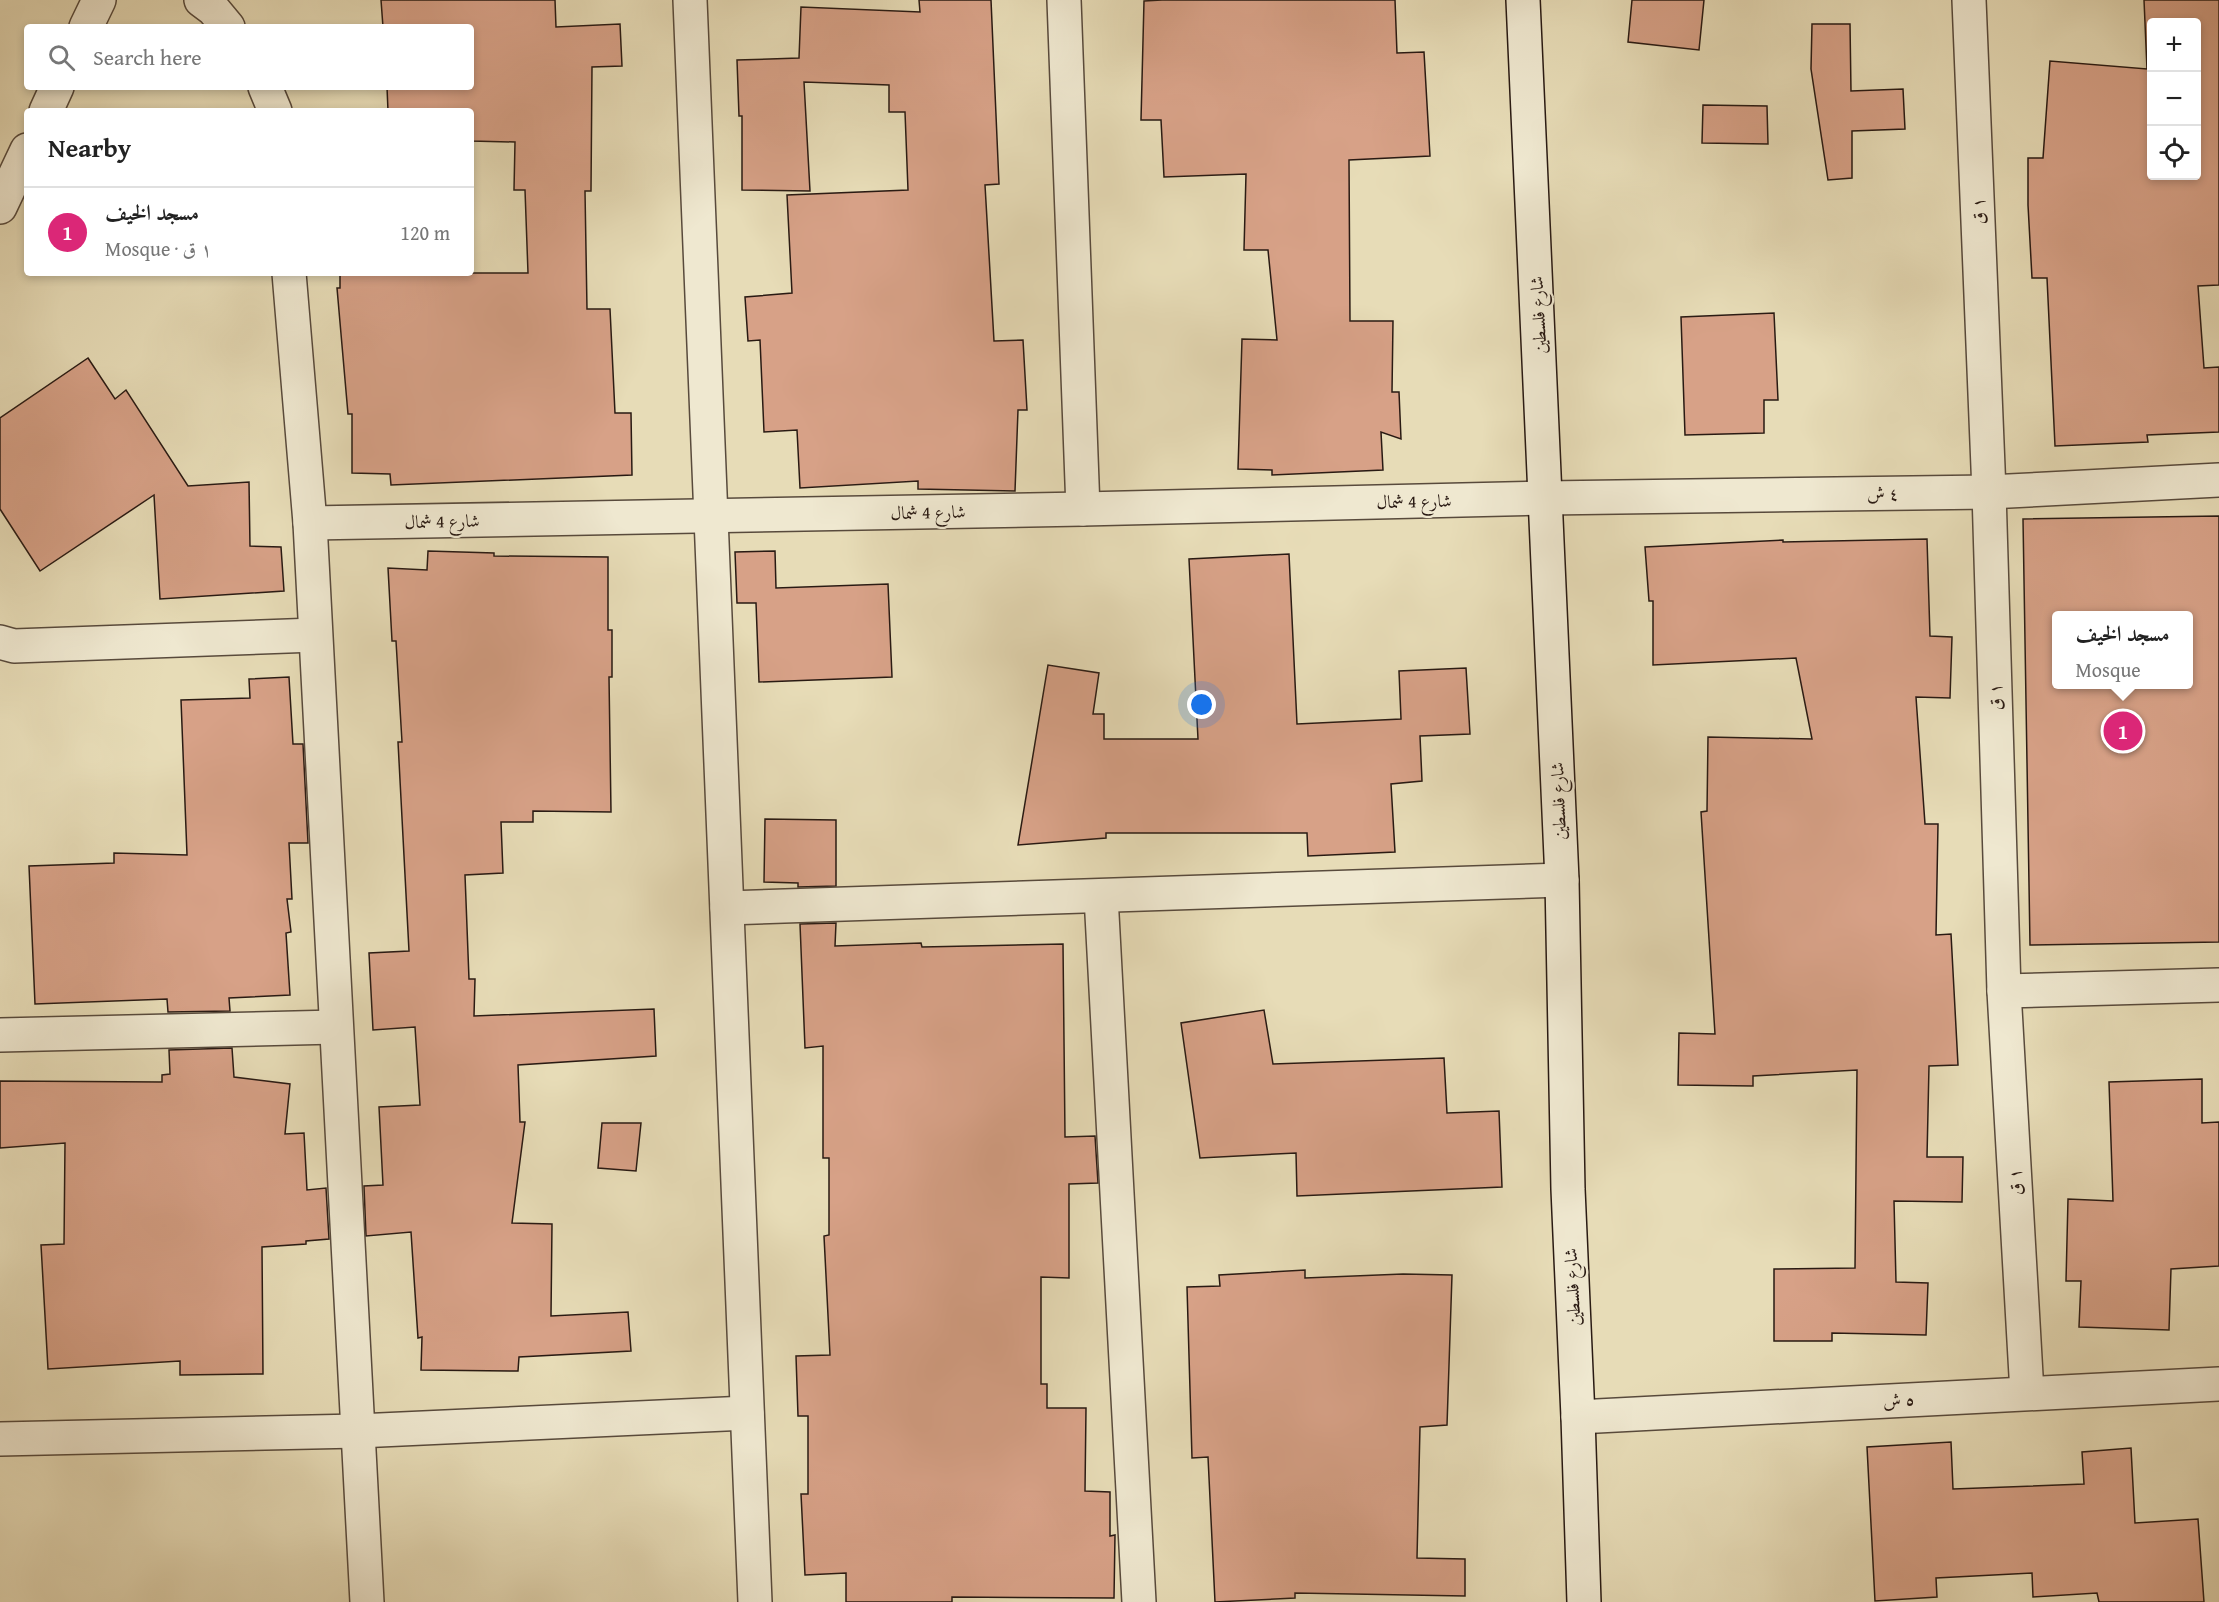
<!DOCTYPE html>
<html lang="en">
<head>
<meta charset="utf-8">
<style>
  body { margin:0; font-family:"Gentium Book Plus",Amiri,serif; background:#f2f2f2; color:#222 }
  .controls { position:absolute; right:18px; top:18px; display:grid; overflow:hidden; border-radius:6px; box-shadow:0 3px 9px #0003 }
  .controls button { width:54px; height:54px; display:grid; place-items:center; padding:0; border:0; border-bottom:2px solid #e0e0e0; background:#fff; color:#222; font:30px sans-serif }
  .you { position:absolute; left:1202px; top:705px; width:21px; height:21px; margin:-15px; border:4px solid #fff; border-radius:50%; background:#1a73e8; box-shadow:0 0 0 9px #1a73e833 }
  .badge { display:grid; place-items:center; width:39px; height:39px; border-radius:50%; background:#db2777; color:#fff; font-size:20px; font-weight:700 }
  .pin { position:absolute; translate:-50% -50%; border:3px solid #fff; box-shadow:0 2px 6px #0006 }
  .popup { position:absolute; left:2052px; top:611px; width:141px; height:78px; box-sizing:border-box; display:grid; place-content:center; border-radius:6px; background:#fff; filter:drop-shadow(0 2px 4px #0005); font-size:20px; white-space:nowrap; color:#767676 }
  .popup b { font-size:22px; color:#222 }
  .popup::after { content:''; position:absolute; left:50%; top:100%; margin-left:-12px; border:12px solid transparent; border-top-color:#fff }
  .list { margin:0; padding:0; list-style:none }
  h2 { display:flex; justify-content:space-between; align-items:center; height:78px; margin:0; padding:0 24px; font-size:26px }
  h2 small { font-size:20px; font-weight:400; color:#767676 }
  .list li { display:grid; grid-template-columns:39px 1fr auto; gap:18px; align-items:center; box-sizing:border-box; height:90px; padding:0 24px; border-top:2px solid #e0e0e0 }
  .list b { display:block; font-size:22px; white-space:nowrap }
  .list p { margin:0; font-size:20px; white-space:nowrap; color:#767676 }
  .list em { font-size:20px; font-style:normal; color:#767676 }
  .icon { flex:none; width:33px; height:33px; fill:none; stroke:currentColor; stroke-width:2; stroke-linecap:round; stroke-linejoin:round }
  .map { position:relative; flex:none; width:2219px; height:1602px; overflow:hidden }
  .search { position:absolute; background:#fff; box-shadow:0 3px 9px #0003; left:24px; top:24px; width:450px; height:66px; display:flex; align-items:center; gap:15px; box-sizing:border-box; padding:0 21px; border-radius:6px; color:#767676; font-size:22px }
  .panel { position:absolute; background:#fff; box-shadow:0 3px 9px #0003; left:24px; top:108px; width:450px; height:168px; border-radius:6px }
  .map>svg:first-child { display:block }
</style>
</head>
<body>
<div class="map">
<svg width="2219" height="1602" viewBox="0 0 2219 1602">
  <rect width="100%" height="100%" fill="#e7dcb7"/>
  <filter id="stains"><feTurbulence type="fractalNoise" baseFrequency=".00333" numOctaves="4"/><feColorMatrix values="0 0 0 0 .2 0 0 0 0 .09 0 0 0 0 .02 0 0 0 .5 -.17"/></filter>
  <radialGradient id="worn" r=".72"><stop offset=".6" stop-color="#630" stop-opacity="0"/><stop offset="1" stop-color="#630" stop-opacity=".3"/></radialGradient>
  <g fill="#d7a187" stroke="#291a13" stroke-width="1.5" fill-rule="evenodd">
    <polygon points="381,0 555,0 556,27 620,24 622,66 592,67 591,191 585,191 587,309 610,309 615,413 631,413 632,475 391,485 390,474 352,473 352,414 348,414 337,288 340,288 340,273 528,273 525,190 514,190 515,142 471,141 471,111 388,111 387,87 471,87 471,27 383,27"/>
    <polygon points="919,0 991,0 999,184 985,185 994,341 1023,340 1027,410 1018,410 1015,491 918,489 918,481 800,488 797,430 764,432 760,340 748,341 745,297 792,293 787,195 908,190 905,112 889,112 889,85 804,82 810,191 742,190 742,116 739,116 737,60 799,58 801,7 920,12"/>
    <polygon points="1162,0 1395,0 1397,53 1424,52 1430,156 1349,160 1350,321 1393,321 1392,392 1399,392 1401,439 1381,432 1383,470 1272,475 1272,470 1238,469 1242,339 1277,340 1268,250 1244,250 1246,174 1164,177 1161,120 1141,120 1144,1"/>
    <polygon points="1632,0 1704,0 1699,50 1628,42"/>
    <path d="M2144,0h75v285l-21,1 6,82 15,-1v65l-72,3 1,7 -93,4 -8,-168h-15l-4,-73v-47h15l7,-97 97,8zM2151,22h45v154h-45z"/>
    <polygon points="1812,24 1850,24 1851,91 1903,89 1905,129 1852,131 1852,178 1828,180 1811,69"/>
    <polygon points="1703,105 1767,106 1768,144 1702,143"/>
    <polygon points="1774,313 1778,400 1764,400 1764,433 1685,435 1681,317"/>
    <polygon points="88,358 115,399 126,390 188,486 249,482 250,546 281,547 284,591 160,599 154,495 40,571 0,509 0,418"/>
    <path d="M2219,516v426l-189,3 -7,-426zM2057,615h132v69h-132z"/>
    <polygon points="1927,539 1930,636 1952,637 1950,698 1916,697 1925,824 1938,824 1936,935 1951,934 1958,1065 1929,1066 1927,1157 1963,1157 1962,1202 1894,1201 1896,1282 1928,1283 1926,1335 1832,1333 1832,1341 1774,1341 1774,1269 1855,1268 1857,1070 1753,1076 1753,1086 1678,1085 1679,1033 1715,1034 1701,812 1707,811 1708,737 1812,739 1796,658 1653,665 1653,601 1649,601 1645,547 1783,540 1783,542"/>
    <polygon points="428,551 494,553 494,556 608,557 608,630 612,630 612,677 609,677 611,812 533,811 533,822 501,822 503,873 465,875 469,979 475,979 474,1016 654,1009 656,1056 518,1065 520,1122 525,1122 512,1223 552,1224 551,1316 628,1312 631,1351 519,1357 518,1371 421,1370 422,1337 418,1338 411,1232 366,1236 364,1186 383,1185 379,1107 420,1105 415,1027 373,1030 369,953 409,951 398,742 402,742 396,641 392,641 388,568 427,570"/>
    <polygon points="775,551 776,588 888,584 892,677 759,682 756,603 737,603 735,552"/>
    <polygon points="1289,554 1297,724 1401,719 1399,671 1466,668 1470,734 1420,736 1422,781 1391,784 1395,852 1308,856 1307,833 1106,833 1106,838 1018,845 1048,665 1099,673 1093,714 1104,714 1104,739 1198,739 1189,559"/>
    <polygon points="289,677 293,744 303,744 308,843 289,843 292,899 287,899 291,932 286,933 290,995 229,998 230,1011 168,1012 167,999 35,1004 29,866 114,863 114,853 187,855 181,700 250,698 249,679"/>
    <polygon points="765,819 836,820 836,886 798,887 798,883 764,882"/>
    <polygon points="836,923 835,946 921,943 922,947 1063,944 1065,1137 1095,1136 1098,1183 1069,1184 1069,1278 1041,1277 1041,1384 1047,1384 1047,1408 1086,1408 1085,1491 1110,1492 1110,1536 1115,1535 1114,1598 952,1597 952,1602 846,1602 846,1573 805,1575 801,1494 808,1494 808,1416 798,1416 796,1356 830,1355 824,1236 829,1235 829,1158 823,1158 823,1046 805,1048 800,924"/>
    <polygon points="1264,1010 1273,1064 1444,1058 1447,1113 1499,1111 1502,1187 1297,1196 1296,1153 1200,1158 1181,1023"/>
    <polygon points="232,1048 234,1077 290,1084 285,1134 304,1133 307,1190 326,1188 329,1239 306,1241 306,1244 262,1247 263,1374 180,1375 180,1361 48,1369 41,1245 64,1244 65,1143 0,1148 0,1081 162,1082 162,1075 170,1074 169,1050"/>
    <polygon points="2202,1079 2202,1123 2219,1122 2219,1266 2171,1269 2169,1330 2079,1327 2081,1281 2066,1281 2068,1199 2113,1201 2109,1082"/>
    <polygon points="602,1123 641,1123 636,1171 598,1168"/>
    <polygon points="1305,1270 1305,1278 1403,1274 1452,1275 1447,1425 1420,1427 1417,1558 1465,1559 1465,1596 1295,1593 1295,1598 1215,1602 1208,1457 1192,1458 1187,1287 1220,1286 1219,1275"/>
    <polygon points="1951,1442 1953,1489 2084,1484 2082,1452 2131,1448 2135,1523 2198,1519 2204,1602 2099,1602 2097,1593 2033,1597 2032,1573 1936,1578 1937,1597 1875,1601 1867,1447"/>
  </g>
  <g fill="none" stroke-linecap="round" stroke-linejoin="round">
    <g stroke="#584a3c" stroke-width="36">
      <g id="street">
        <polyline points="201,0 213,9 228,27"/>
        <polyline points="690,0 755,1602"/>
        <polyline points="1064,0 1083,509"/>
        <polyline points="1969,0 1989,492 2004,991 2027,1393"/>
        <polyline points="86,27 99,0"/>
        <polyline points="265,87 275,111"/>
        <polyline points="46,111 57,87"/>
        <polyline points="0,207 27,150"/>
        <polyline points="289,273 310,523 367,1602"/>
        <polyline points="310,523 1083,509 1546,498 1989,492 2219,480"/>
        <polyline points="0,642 14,646 315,635"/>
        <polyline points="1101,896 1139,1602"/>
        <polyline points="727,908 1562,880"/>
        <polyline points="2004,991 2219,985"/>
        <polyline points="0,1035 336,1027"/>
        <polyline points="1578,1417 2219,1384"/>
        <polyline points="0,1439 358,1431 747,1413"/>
      </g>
    </g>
    <g stroke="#291a13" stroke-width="36">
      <polyline id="secondary" points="1523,0 1562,880 1568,1189 1578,1417 1584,1602"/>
    </g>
    <use href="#street" stroke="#efe8d0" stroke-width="33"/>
    <use href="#secondary" stroke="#efe8d0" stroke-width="33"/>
  </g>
  <g text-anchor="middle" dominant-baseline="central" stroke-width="4.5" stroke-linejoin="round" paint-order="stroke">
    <g font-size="18" fill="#291a13" stroke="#efe8d0">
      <text transform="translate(1978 211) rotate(-92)">١ ق</text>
      <text transform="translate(1538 315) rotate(-93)">شارع فلسطين</text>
      <text transform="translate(1883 493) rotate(-1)">٤ ش</text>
      <text transform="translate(1414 501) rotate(-1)">شارع 4 شمال</text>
      <text transform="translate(928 512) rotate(-1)">شارع 4 شمال</text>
      <text transform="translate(442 521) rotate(-1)">شارع 4 شمال</text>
      <text transform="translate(1995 697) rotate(-92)">١ ق</text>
      <text transform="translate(1558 801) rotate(-92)">شارع فلسطين</text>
      <text transform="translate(2015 1182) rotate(-93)">١ ق</text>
      <text transform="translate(1572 1287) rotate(-93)">شارع فلسطين</text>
      <text transform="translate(1899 1400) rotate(-3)">٥ ش</text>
    </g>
  </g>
  <rect width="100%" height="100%" filter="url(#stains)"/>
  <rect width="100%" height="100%" fill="url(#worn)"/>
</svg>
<div class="controls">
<button>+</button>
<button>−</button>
<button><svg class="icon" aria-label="locate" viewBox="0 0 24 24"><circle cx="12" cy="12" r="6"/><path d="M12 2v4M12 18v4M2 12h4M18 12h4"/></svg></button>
</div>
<div class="you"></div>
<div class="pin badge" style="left:2123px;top:731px">1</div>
<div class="popup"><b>مسجد الخيف</b>Mosque</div>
<div class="search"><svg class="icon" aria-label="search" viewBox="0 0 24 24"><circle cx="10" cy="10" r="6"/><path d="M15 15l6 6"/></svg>Search here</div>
<section class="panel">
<h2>Nearby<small></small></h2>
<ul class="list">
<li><span class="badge">1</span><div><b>مسجد الخيف</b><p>Mosque · ١ ق</p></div><em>120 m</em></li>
</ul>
</section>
</div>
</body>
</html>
